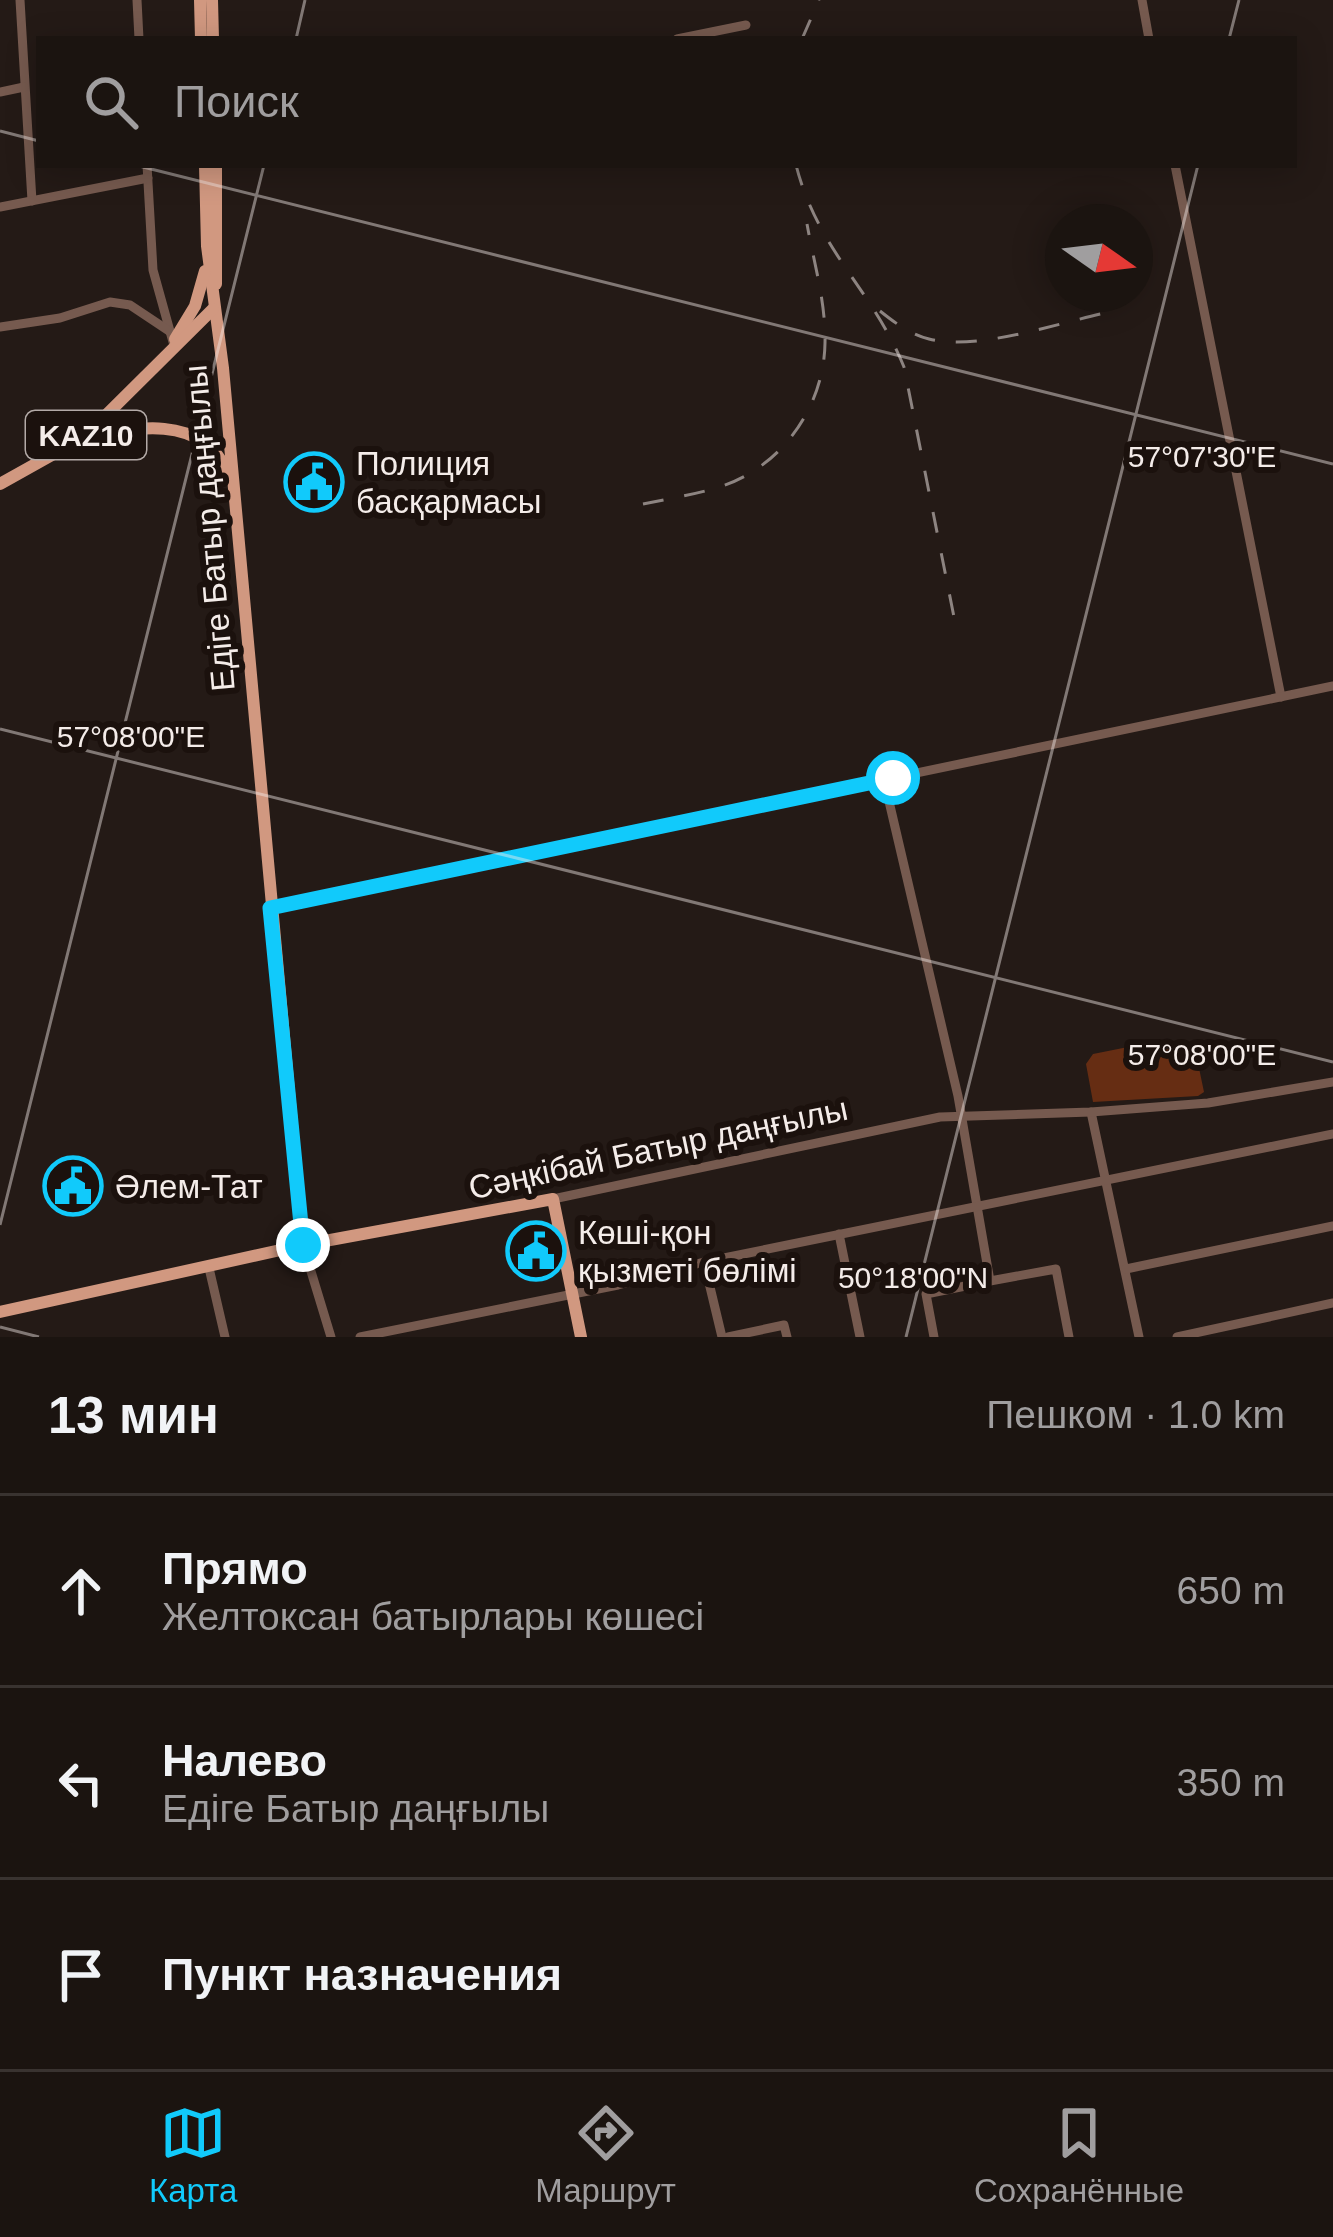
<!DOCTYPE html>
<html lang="ru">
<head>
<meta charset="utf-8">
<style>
  body { margin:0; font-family:Helvetica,sans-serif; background:#241d19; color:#f1f3f6 }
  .compass { position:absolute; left:1045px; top:204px; width:108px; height:108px; border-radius:50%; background:#1b1410; box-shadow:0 6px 30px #0003; rotate:104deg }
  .stop { position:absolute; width:36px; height:36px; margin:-27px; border:9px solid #11cafb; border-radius:50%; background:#fff }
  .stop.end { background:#11cafb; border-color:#fff; box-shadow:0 3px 12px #0008 }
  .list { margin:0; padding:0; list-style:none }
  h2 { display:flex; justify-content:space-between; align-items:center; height:156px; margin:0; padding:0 48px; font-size:51px }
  h2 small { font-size:39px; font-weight:400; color:#a09e9f }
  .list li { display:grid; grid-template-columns:78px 1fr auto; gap:36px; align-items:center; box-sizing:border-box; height:192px; padding:0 48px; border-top:3px solid #393330 }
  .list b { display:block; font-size:45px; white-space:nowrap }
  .list p { margin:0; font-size:39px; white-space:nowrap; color:#a09e9f }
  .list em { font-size:39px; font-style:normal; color:#a09e9f }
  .icon { flex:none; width:66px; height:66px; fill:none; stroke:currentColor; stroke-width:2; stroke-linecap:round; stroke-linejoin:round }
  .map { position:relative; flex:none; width:1333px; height:1337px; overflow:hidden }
  .search { position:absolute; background:#1b1410; box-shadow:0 6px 30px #0003; left:36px; right:36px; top:36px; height:132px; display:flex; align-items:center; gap:30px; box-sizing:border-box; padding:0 42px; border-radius:0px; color:#a09e9f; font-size:45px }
  .sheet { height:732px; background:#1b1410 }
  nav { display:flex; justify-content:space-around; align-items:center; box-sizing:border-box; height:168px; border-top:3px solid #393330; background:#1b1410; font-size:33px; color:#a09e9f }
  nav a { display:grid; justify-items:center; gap:6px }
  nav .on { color:#11cafb }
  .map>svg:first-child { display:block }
</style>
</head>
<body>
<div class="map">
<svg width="1333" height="1337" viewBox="0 0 1333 1337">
  <rect width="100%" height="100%" fill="#241a16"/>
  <polygon fill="#662d13" points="1194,1044 1204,1092 1198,1096 1093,1102 1086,1064 1093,1054 1138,1045 1141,1055"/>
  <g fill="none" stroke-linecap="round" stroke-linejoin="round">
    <g stroke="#765a4f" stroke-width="9">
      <polyline points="20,0 32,201"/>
      <polyline points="137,0 139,39"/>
      <polyline points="1142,0 1149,39"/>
      <polyline points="677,39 746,25"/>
      <polyline points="0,92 24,87"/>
      <polyline points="147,165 153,270 173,342"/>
      <polyline points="1175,165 1281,697"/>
      <polyline points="0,207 148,178"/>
      <polyline points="0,327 60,318 110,302 130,305 169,331"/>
      <polyline points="884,780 958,1096 990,1281 1056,1269 1069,1337"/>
      <polyline points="270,908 1333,686"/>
      <polyline points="1091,1112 1139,1337"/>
      <polyline points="553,1199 940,1117 1091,1112 1208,1103 1333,1082"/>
      <polyline points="839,1234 860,1337"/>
      <polyline points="303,1245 331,1337"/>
      <polyline points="704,1262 722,1337"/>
      <polyline points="209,1268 225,1337"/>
      <polyline points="1126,1269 1333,1226"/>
      <polyline points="360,1337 618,1285 704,1262 1333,1134"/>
      <polyline points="728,1337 784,1325 787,1337"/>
      <polyline points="934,1337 926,1294 990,1281"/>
      <polyline points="1177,1337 1333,1303"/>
    </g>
    <g stroke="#d19880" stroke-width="12">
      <polyline points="200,0 201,39"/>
      <polyline points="212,0 213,39"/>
      <polyline points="205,165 207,246 223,368 303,1245"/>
      <polyline points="216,165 216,284"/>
      <polyline points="175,339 195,306 205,271"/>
      <path d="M80,445c49,-22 126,-31 148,30"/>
      <polyline points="0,484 84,437 213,309"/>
      <polyline points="0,1312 303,1245 553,1199 581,1337"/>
    </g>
    <g stroke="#8d8481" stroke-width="3" stroke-dasharray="21 21" stroke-linecap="butt">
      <polyline points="802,39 819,0"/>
      <path d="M796,165c22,86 77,125 108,202l50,250"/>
      <path d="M880,311c15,12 30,23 49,28 50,12 129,-16 180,-27"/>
      <path d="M643,504c24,-5 49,-9 73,-16 63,-18 108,-79 109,-145 1,-40 -11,-80 -18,-119"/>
    </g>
  </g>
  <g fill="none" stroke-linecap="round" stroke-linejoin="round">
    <polyline stroke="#11cafb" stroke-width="15" points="303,1245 270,908 893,778"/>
  </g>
  <path fill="none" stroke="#f4ece9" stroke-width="3" stroke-opacity="0.45" d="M296,39l9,-39M1229,39l10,-39M0,131l39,10M135,165l1198,299M0,729l1333,333M0,1225l264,-1060M0,1327l39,10M906,1337l292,-1172"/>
  <defs>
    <g id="civic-ring" transform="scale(3)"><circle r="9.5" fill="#1b110d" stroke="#11cafb" stroke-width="1.5"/><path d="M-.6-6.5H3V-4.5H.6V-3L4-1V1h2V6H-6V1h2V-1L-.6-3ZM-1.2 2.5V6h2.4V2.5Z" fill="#11cafb"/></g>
  </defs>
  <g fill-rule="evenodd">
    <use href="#civic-ring" x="314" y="482"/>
    <use href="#civic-ring" x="73" y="1186"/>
    <use href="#civic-ring" x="536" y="1251"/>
  </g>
  <g text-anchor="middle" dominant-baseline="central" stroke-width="12" stroke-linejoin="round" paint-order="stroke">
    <rect fill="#1b110d" stroke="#b3aaa7" stroke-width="3" x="26" y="411" width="120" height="48" rx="9"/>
    <g font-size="30" font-weight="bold" fill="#f4ece9">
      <text x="86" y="435">KAZ10</text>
    </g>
    <g font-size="33" fill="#f4ece9" stroke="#1b110d" text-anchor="start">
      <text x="356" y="463">Полиция<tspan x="356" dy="38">басқармасы</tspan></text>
      <text x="115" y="1186">Әлем-Тат</text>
      <text x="578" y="1232">Көші-қон<tspan x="578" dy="38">қызметі бөлімі</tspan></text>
    </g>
    <g font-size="33" fill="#f4ece9" stroke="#1b110d">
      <text transform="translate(209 528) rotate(-95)">Едіге Батыр даңғылы</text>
      <text transform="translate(658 1148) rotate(-12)">Сәңкібай Батыр даңғылы</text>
    </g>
  </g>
  <g font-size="30" text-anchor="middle" fill="#f4ece9" stroke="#1b110d" stroke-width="12" stroke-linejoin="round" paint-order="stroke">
    <text x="1202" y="467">57°07'30"E</text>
    <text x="131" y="747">57°08'00"E</text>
    <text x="1202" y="1065">57°08'00"E</text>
    <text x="913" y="1288">50°18'00"N</text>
  </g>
</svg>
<svg class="compass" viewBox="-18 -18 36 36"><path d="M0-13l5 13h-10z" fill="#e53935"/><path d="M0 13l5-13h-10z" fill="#a09e9f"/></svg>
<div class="stop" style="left:893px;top:778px"></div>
<div class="stop end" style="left:303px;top:1245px"></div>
<div class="search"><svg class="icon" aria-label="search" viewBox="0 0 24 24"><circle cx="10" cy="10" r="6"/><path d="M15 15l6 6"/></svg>Поиск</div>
</div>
<section class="sheet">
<h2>13 мин<small>Пешком · 1.0 km</small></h2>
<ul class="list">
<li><svg class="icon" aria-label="ahead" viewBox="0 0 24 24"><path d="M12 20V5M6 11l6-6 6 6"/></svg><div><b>Прямо</b><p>Желтоксан батырлары көшесі</p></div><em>650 m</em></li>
<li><svg class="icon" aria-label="left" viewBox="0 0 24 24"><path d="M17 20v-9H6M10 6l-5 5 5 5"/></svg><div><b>Налево</b><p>Едіге Батыр даңғылы</p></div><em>350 m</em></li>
<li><svg class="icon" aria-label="arrive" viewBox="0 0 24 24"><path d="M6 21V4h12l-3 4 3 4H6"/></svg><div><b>Пункт назначения</b></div></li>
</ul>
</section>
<nav>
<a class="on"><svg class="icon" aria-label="map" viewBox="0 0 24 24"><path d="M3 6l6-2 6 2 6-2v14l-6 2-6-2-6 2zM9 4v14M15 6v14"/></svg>Карта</a>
<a><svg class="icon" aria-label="directions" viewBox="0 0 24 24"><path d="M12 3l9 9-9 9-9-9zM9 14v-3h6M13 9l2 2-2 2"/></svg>Маршрут</a>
<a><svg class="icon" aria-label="saved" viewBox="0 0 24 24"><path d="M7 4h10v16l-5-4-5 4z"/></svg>Сохранённые</a>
</nav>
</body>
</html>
